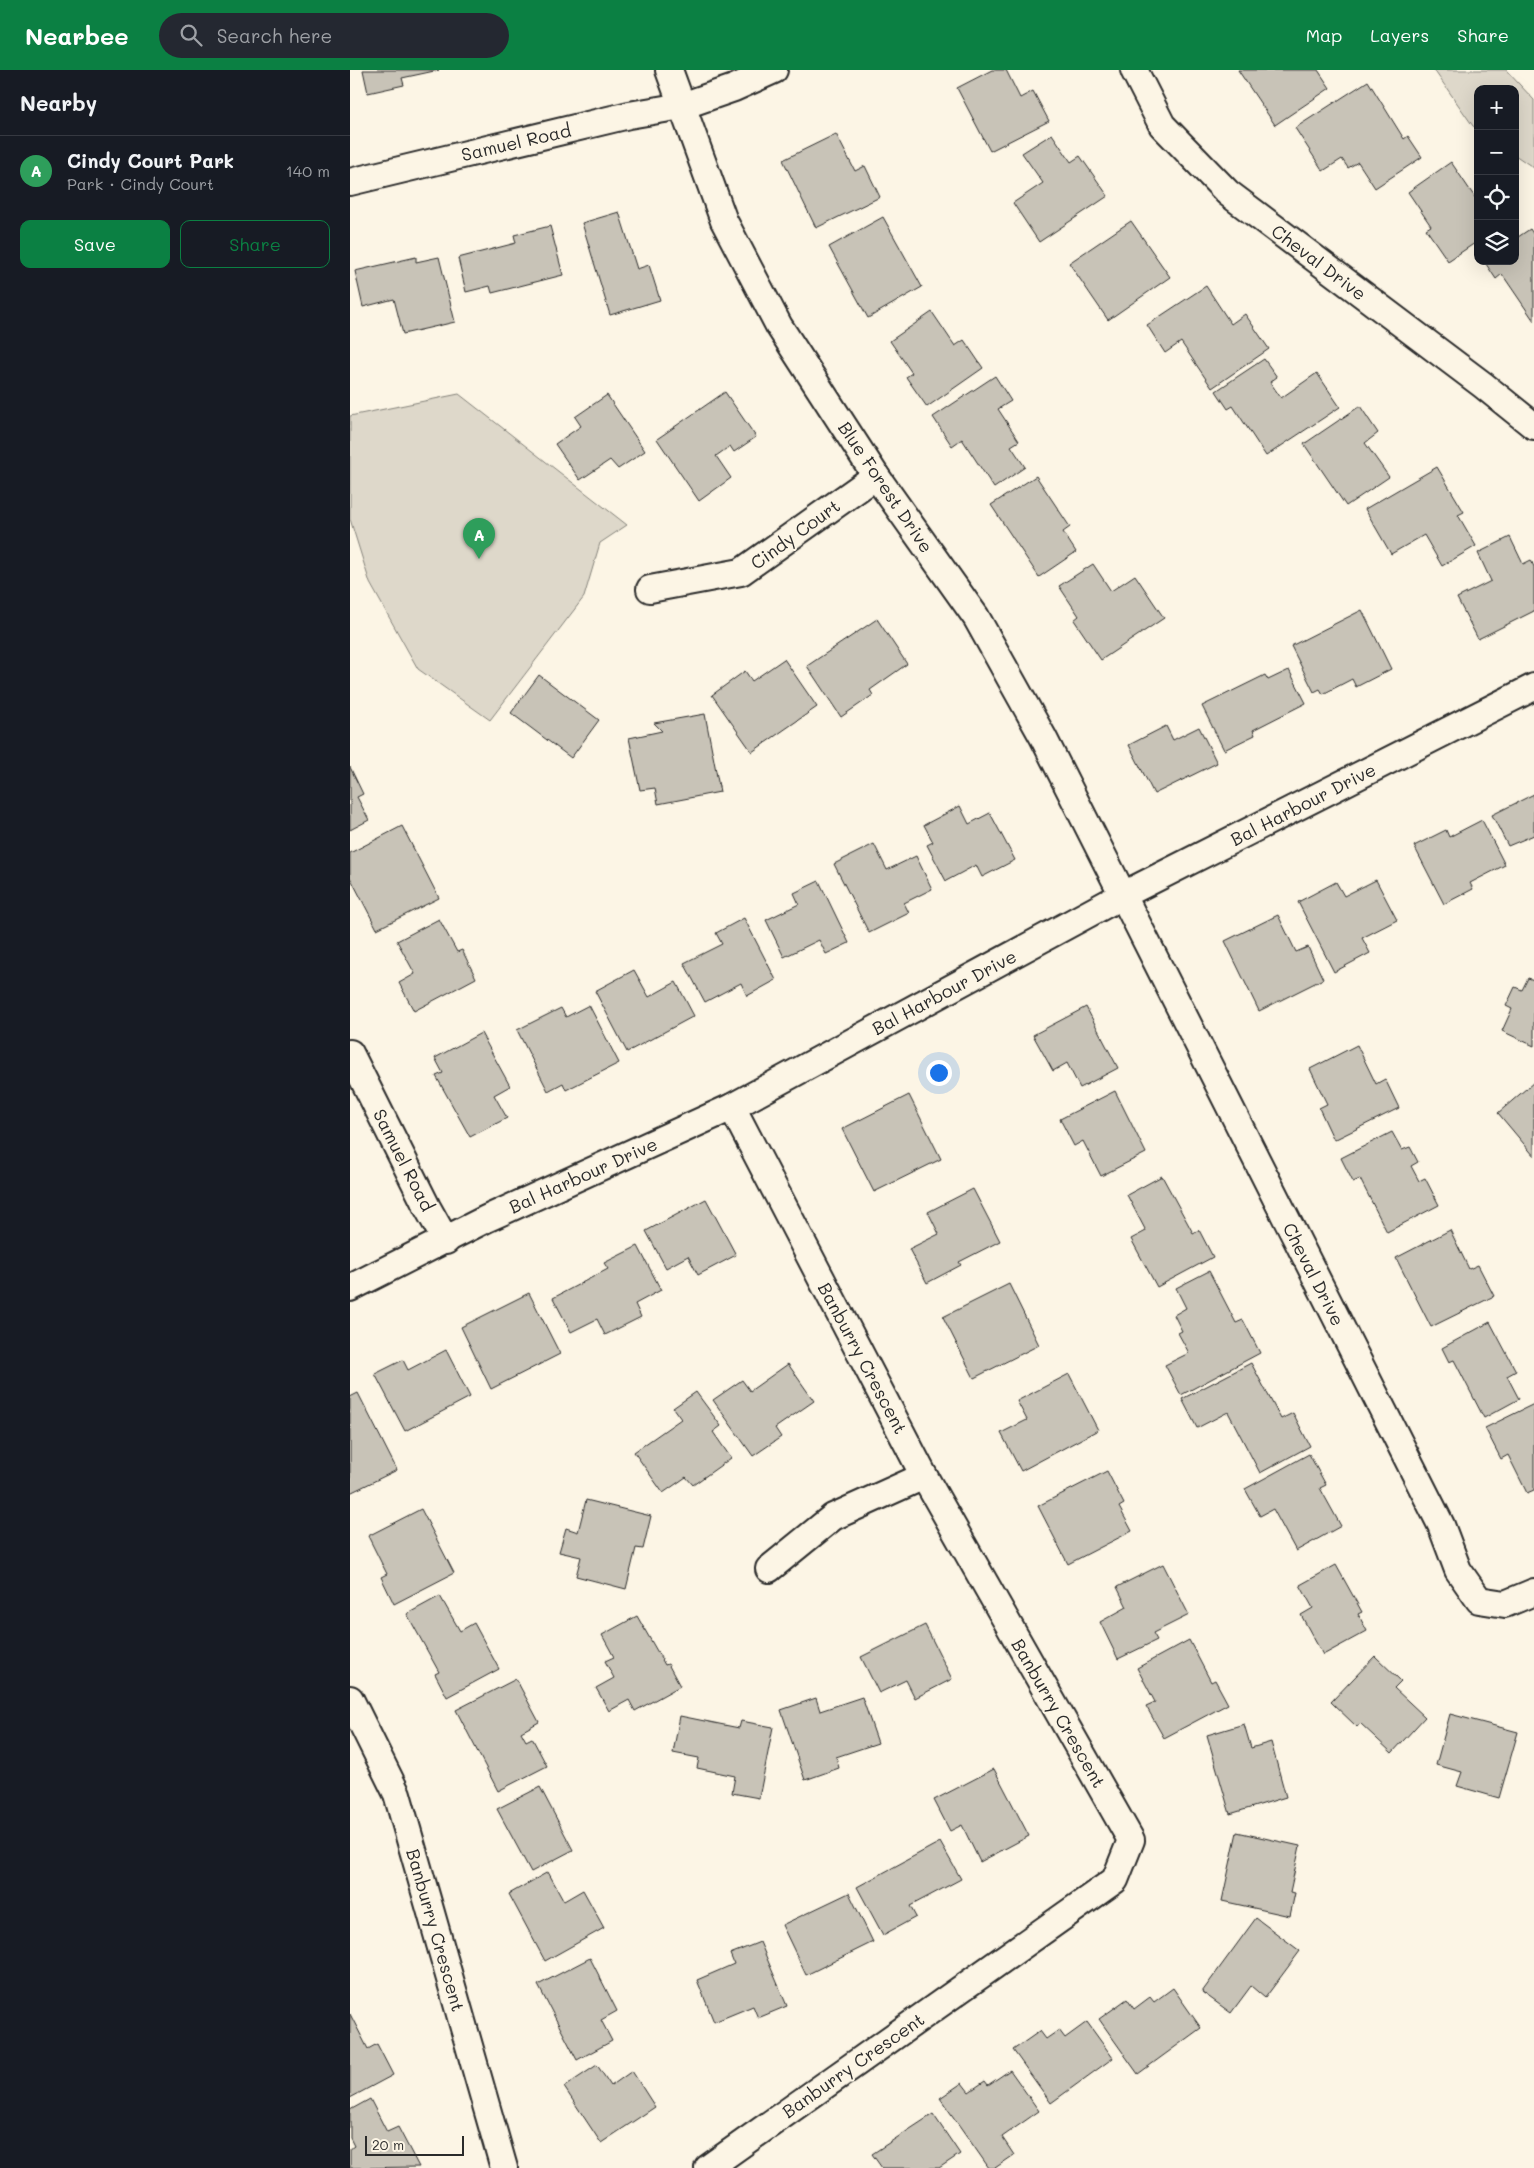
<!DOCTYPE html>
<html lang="en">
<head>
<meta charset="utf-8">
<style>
  body { margin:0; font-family:Mali,sans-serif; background:#242831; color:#f1f3f6 }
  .controls { position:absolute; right:15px; top:15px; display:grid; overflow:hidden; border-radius:10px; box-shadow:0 5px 20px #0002 }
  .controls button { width:45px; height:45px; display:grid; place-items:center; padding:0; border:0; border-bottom:1px solid #363941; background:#171b24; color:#f1f3f6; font:25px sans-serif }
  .scale { position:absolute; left:15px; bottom:12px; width:99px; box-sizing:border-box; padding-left:5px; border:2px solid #2b2b2b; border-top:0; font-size:14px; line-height:18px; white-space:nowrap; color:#2b2b2b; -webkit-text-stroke:4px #fcf5e5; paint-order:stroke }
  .you { position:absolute; left:588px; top:1002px; width:18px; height:18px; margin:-12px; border:4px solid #fff; border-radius:50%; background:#1a73e8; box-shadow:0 0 0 8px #1a73e833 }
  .badge { display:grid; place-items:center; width:32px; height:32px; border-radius:50%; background:#0b8043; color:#fff; font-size:16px; font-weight:700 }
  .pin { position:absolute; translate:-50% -41px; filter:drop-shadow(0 1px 2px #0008) }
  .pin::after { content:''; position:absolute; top:26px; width:18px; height:15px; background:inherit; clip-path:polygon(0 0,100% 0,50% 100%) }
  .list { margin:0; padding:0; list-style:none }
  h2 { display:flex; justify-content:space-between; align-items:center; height:65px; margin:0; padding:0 20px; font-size:21px }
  h2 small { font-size:16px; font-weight:400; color:#9ea1a6 }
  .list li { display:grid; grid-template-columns:32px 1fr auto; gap:15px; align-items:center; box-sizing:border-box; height:70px; padding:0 20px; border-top:1px solid #363941 }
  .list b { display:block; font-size:19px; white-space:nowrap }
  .list p { margin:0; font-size:16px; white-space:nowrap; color:#9ea1a6 }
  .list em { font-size:16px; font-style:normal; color:#9ea1a6 }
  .actions { display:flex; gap:10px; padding:15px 20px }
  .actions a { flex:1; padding:11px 0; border:1px solid #0b8043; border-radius:10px; text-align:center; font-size:18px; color:#0b8043 }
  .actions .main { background:#0b8043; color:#fff }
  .icon { flex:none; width:28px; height:28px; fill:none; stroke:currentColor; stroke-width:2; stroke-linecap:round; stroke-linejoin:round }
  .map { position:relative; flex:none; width:1184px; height:2098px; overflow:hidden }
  header { display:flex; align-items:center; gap:30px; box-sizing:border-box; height:70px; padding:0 25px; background:#0b8043; color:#fff }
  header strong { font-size:24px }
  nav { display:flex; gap:28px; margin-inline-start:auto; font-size:18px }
  .search { width:350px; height:45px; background:#242831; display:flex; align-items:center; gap:12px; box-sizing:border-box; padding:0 18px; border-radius:28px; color:#9ea1a6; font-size:19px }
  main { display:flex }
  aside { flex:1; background:#171b24 }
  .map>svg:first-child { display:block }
</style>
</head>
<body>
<header>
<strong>Nearbee</strong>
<div class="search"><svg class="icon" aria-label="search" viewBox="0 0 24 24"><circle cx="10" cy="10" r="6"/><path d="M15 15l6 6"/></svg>Search here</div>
<nav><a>Map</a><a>Layers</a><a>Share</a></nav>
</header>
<main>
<aside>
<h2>Nearby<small></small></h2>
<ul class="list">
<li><span class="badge" style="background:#2e9e5b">A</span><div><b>Cindy Court Park</b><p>Park · Cindy Court</p></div><em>140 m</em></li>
</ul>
<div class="actions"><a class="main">Save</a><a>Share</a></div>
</aside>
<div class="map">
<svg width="1184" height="2098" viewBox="0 0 1184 2098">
  <rect width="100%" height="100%" fill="#fcf5e5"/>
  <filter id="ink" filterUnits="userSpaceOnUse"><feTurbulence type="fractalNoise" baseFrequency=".02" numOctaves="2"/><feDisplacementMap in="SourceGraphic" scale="10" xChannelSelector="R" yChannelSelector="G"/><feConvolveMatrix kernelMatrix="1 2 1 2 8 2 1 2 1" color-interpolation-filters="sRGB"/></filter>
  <g filter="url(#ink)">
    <g fill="#ded8ca" stroke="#84827a">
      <polygon points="1084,0 1156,0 1184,30 1184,98 1165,85 1165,19 1128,19 1128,59 1123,56"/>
      <polygon points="109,324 277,455 250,473 234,527 140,650 68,599 20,513 0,449 0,346"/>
    </g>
    <g fill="#c8c3b7" stroke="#2b2b2b">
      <polygon points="13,0 89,0 52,8 54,15 18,23"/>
      <polygon points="642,0 656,0 670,28 683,21 699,51 640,81 607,18"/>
      <polygon points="888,0 968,0 980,18 925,55"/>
      <polygon points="1018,11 1054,69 1058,66 1072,87 1025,118 1008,92 998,98 992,89 973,101 945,58"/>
      <polygon points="486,64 505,101 515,96 530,127 466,158 433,90"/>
      <polygon points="702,64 721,92 730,86 758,126 689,172 663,133 693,113 672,83"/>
      <polygon points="1101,92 1126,129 1128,128 1128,171 1098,191 1076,159 1081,156 1058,122"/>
      <polygon points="269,142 287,199 299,195 310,230 260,245 232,153"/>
      <polygon points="533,147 572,217 518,248 479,177"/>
      <polygon points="781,151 820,207 758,250 719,193"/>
      <polygon points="200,156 213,205 142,223 140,216 116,222 108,188 166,173 164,165"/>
      <polygon points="1180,159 1184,165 1184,251 1152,204 1146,209 1134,191 1165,191 1165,169"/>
      <polygon points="66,187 66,192 89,187 105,252 53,264 44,229 13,237 5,201"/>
      <polygon points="856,216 881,254 895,244 919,279 862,318 831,272 815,283 797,255"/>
      <polygon points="582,242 605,276 614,270 633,298 577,337 556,307 562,303 540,271"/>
      <polygon points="914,289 927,307 920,312 931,328 967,303 990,337 916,386 883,336 878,339 866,321"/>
      <polygon points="645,306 661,331 648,339 669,371 661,376 675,397 644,418 612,369 602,376 583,347"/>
      <polygon points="375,322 406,367 384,382 380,376 366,386 381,408 349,431 307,369"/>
      <polygon points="257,325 295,381 268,399 260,390 230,410 205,374 231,356 225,347"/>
      <polygon points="1010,336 1028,363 1015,373 1039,407 996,436 954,374"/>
      <polygon points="1087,397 1114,442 1108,445 1126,476 1092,496 1074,465 1041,484 1015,439"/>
      <polygon points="686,406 720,457 713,462 726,482 689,507 641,435"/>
      <polygon points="1160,467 1173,494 1181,490 1184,497 1184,541 1128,569 1107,528 1141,511 1128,483"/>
      <polygon points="743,494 761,521 785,505 814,548 751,590 724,550 729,546 709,516"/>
      <polygon points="1012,540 1041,599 1006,617 1002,609 973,624 970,619 964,622 941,576"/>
      <polygon points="527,549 557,594 520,620 523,625 491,647 457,596"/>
      <polygon points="434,589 467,637 402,682 362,625 395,601 402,611"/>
      <polygon points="939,600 956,633 903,660 905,665 874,680 852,636 915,605 918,610"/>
      <polygon points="189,605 249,650 221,688 161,643"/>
      <polygon points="355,644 370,722 308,734 305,718 290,720 279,668 312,661 304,653"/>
      <polygon points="816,656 823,670 849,657 867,693 804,724 779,675"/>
      <polygon points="0,697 13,724 7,727 19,750 0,760"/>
      <polygon points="1184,724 1184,765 1158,776 1142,745"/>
      <polygon points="610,736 619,754 640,743 665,790 632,807 626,795 596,811 577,775 583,772 574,755"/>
      <polygon points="1132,750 1155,795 1120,813 1123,819 1094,834 1064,776 1096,760 1099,767"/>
      <polygon points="52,756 89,828 27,859 0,807 0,783"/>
      <polygon points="524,774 537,800 566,786 582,819 554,833 559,843 519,863 484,794"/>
      <polygon points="1026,810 1047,850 1012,868 1020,883 984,902 948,832 986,812 994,826"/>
      <polygon points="469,811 499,873 476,884 469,870 434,887 416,850 449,834 444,823"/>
      <polygon points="928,845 946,882 958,877 973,909 909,941 875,871"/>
      <polygon points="394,848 426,910 397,926 391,913 355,932 334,893 372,874 366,863"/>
      <polygon points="89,849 107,882 112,880 126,908 64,941 49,913 65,904 47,871"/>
      <polygon points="284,900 299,927 326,912 344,946 277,982 245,921"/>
      <polygon points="1178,908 1184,910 1184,976 1152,961 1162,939 1156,936 1165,917 1172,920"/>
      <polygon points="239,935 269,993 216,1020 213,1013 198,1021 167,960 211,938 216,947"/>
      <polygon points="736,937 768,998 730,1018 717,993 703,1001 683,965"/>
      <polygon points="131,963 160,1016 144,1025 157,1048 120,1067 86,1006 93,1003 85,988"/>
      <polygon points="1007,975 1026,1014 1035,1009 1049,1038 984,1070 969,1038 977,1034 960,999"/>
      <polygon points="1184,1012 1184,1086 1148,1043"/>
      <polygon points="765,1021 796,1083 751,1106 733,1071 724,1076 710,1049"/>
      <polygon points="559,1025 591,1089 524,1122 492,1059"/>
      <polygon points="1042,1062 1052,1080 1060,1077 1068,1092 1061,1096 1069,1111 1075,1108 1089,1135 1037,1162 1010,1109 1003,1112 991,1088"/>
      <polygon points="812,1106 843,1163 849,1160 863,1187 807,1217 781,1169 796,1161 777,1125"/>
      <polygon points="623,1119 650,1171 609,1192 611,1195 577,1213 559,1179 589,1164 578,1142"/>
      <polygon points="356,1129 386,1185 348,1205 338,1186 316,1198 296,1161"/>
      <polygon points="1100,1160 1119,1199 1128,1195 1144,1226 1081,1257 1046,1188"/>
      <polygon points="288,1176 311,1220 285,1234 291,1247 255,1265 247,1249 221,1262 203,1228 258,1199 254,1193"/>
      <polygon points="859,1201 886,1253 893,1250 910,1283 831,1325 815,1295 839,1283 828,1263 832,1261 824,1245 836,1238 826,1218"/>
      <polygon points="659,1214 689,1275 624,1308 593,1247"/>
      <polygon points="179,1223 210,1284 141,1319 111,1257"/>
      <polygon points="1140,1252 1166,1301 1157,1306 1169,1329 1134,1348 1104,1290 1099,1292 1092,1278"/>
      <polygon points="96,1280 120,1327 55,1361 25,1304 53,1290 58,1300"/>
      <polygon points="901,1293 931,1349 943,1343 960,1376 910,1403 878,1342 847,1358 832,1329"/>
      <polygon points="438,1294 464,1331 425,1358 431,1367 403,1386 363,1330 392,1310 400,1321"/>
      <polygon points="719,1304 748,1360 671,1401 651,1363 677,1350 667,1331"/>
      <polygon points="346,1322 371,1356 363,1362 381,1388 343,1415 336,1407 313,1423 284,1382 331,1349 323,1338"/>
      <polygon points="8,1323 47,1400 0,1423 0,1327"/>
      <polygon points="1184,1334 1184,1420 1177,1423 1158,1385 1151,1389 1135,1358"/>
      <polygon points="959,1384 976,1415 970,1418 991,1456 946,1481 923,1439 910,1446 895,1419"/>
      <polygon points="757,1401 774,1434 769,1437 782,1461 718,1494 688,1436"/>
      <polygon points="236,1430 301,1446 293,1479 286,1478 276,1519 226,1506 231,1487 209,1482 216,1458 228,1462"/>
      <polygon points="71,1439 104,1503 44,1534 31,1507 37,1504 18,1466"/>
      <polygon points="813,1494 839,1545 803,1563 807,1570 768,1589 750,1552 777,1537 767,1517"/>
      <polygon points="986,1495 1012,1542 1008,1544 1017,1561 973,1585 951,1545 963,1538 950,1515"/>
      <polygon points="90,1526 110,1561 124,1553 149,1599 97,1627 85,1604 89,1602 57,1544"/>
      <polygon points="287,1546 315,1595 318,1594 330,1616 285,1641 279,1630 259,1641 246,1618 264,1608 255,1591 264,1587 252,1565"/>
      <polygon points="575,1555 602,1609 565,1628 556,1610 529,1623 511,1587"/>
      <polygon points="839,1570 861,1612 865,1610 878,1634 814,1668 796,1636 805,1632 787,1598"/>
      <polygon points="1025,1586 1051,1611 1044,1618 1075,1647 1042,1683 1010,1653 1007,1657 981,1632"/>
      <polygon points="166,1609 189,1652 171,1662 176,1671 182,1668 197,1696 148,1721 106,1640"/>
      <polygon points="512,1627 528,1673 486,1687 489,1698 455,1710 431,1640 466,1628 470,1641"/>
      <polygon points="1100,1644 1168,1662 1149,1728 1107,1716 1112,1702 1086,1695"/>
      <polygon points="330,1646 389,1658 391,1651 423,1657 409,1728 382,1723 385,1706 347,1698 349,1688 323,1683"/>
      <polygon points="894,1654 901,1678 921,1672 936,1727 880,1744 857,1665"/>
      <polygon points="644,1699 679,1766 630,1792 612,1755 600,1761 584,1730"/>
      <polygon points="190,1717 223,1780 181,1802 147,1739"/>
      <polygon points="887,1762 950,1776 940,1822 945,1823 940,1846 872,1831"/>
      <polygon points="590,1772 611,1809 560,1836 566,1847 533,1865 507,1817"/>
      <polygon points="198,1802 214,1831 233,1820 254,1858 195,1891 159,1824"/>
      <polygon points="499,1823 523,1872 456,1905 432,1855"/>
      <polygon points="906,1848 950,1881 915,1928 901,1916 881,1943 852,1922"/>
      <polygon points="410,1872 437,1936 408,1948 403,1936 364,1952 347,1910 384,1894 380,1884"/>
      <polygon points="240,1888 267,1941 251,1950 262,1971 227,1990 188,1915"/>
      <polygon points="823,1918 851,1958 788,2004 749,1949 777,1929 784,1939 800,1927 804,1932"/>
      <polygon points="0,1944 18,1979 27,1974 43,2005 0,2028"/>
      <polygon points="737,1952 763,1988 701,2033 663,1980 690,1961 696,1969 709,1960 715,1968"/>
      <polygon points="247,1995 261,2016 282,2001 305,2037 251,2073 214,2017"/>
      <polygon points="660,2000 689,2041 652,2067 664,2085 645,2098 639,2098 590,2028 612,2013 619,2022 635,2011 638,2015"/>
      <polygon points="20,2029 37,2062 48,2057 69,2097 0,2098 0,2079 4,2076 0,2068 0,2040"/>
      <polygon points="583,2044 610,2084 589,2098 532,2098 522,2084"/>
    </g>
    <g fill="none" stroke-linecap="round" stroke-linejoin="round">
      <g stroke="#2b2b2b" stroke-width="30">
        <g id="street">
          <polyline points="319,0 374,151 429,256 526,406 626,547 693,667 1091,1455 1108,1500 1129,1530 1155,1534 1184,1522"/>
          <polyline points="784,0 812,55 878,123 1133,315 1184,356"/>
          <polyline points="0,112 279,45 332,36 384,18 424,0"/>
          <polyline points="300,519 391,502 526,406"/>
          <polyline points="0,983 77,1137 96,1171"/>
          <polyline points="0,1218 136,1149 382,1037 773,825 1184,617"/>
          <polyline points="419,1499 483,1447 574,1406"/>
          <polyline points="0,1629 47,1724 154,2098"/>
          <polyline points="358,2098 765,1810 781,1770 574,1406 382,1037"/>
        </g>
      </g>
      <use href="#street" stroke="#fcf5e5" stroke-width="26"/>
    </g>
  </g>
  <g text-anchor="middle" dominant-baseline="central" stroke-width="4" stroke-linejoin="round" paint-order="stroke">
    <g font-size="18" fill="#2b2b2b" stroke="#fcf5e5">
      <text transform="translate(166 72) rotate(-13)">Samuel Road</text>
      <text transform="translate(969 192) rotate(37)">Cheval Drive</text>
      <text transform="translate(536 417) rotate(56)">Blue Forest Drive</text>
      <text transform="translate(445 464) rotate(-36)">Cindy Court</text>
      <text transform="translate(953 734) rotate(-27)">Bal Harbour Drive</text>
      <text transform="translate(594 922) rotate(-28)">Bal Harbour Drive</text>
      <text transform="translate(54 1090) rotate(63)">Samuel Road</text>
      <text transform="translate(233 1105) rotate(-24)">Bal Harbour Drive</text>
      <text transform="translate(964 1204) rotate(63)">Cheval Drive</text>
      <text transform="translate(513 1288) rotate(62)">Banburry Crescent</text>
      <text transform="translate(709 1643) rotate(60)">Banburry Crescent</text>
      <text transform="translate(86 1860) rotate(74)">Banburry Crescent</text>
      <text transform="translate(503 1995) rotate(-35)">Banburry Crescent</text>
    </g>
  </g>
</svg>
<div class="controls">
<button>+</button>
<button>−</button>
<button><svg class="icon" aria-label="locate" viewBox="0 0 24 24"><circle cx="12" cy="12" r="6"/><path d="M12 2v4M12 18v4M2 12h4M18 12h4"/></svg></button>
<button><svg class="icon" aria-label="layers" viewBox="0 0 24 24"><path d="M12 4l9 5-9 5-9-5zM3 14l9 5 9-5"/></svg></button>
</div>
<div class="scale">20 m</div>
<div class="you"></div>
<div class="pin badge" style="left:129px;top:489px;background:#2e9e5b">A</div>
</div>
</main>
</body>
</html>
